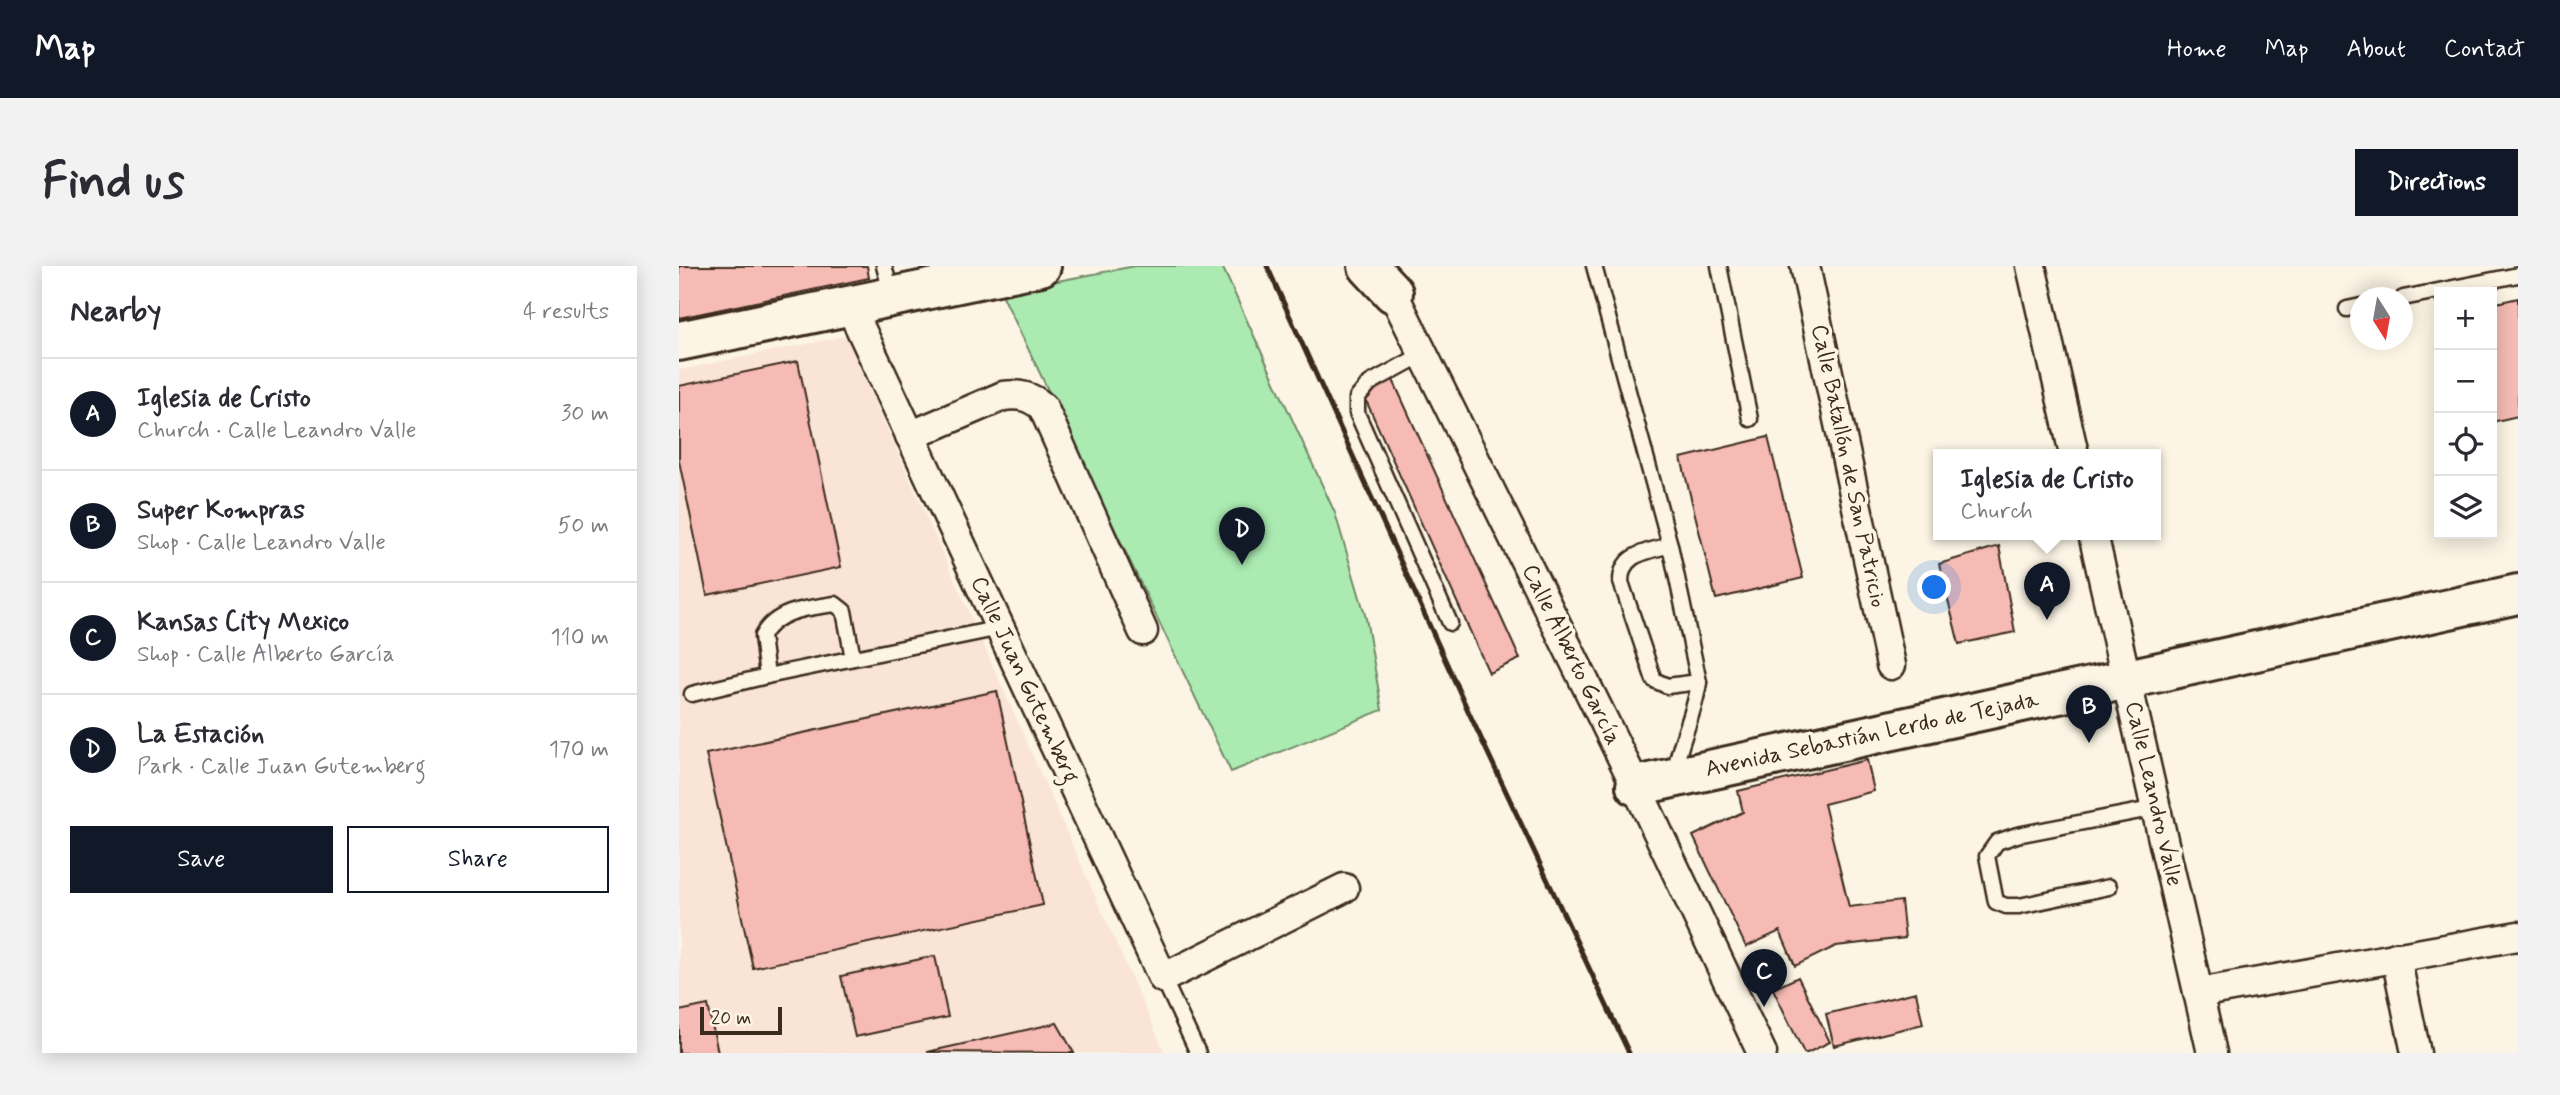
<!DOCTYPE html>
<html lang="en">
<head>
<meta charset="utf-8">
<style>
  body { margin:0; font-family:Mynerve,sans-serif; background:#f2f2f3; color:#2b2b33 }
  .controls { position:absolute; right:21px; top:21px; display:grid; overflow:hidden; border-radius:0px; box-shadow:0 4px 18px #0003 }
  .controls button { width:63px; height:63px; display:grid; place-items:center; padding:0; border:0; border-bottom:2px solid #e1e1e2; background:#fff; color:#2b2b33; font:35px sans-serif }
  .compass { position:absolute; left:1671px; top:21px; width:63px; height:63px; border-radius:50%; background:#fff; box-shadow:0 4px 18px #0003; rotate:169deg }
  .scale { position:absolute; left:21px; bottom:18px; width:82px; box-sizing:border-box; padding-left:7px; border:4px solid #3b2a1e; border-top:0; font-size:19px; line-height:24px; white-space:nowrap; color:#3b2a1e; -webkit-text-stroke:5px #fcf5e5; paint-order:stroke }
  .you { position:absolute; left:1256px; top:322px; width:24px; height:24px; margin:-18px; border:5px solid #fff; border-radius:50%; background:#1a73e8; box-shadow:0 0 0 10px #1a73e833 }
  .badge { display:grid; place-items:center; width:46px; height:46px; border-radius:50%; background:#111827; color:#fff; font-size:23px; font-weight:700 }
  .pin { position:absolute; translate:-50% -58px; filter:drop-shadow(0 2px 4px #0008) }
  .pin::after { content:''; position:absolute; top:37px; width:24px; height:21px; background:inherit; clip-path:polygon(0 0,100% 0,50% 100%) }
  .popup { position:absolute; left:1254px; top:183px; width:228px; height:91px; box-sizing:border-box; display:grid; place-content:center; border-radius:0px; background:#fff; filter:drop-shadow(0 2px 5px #0005); font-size:23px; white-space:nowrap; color:#7c7c81 }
  .popup b { font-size:26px; color:#2b2b33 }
  .popup::after { content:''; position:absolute; left:50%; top:100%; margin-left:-14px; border:14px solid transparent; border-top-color:#fff }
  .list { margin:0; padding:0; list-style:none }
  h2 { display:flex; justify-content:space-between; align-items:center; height:91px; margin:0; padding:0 28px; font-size:30px }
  h2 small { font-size:23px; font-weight:400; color:#7c7c81 }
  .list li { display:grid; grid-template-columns:46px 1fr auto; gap:21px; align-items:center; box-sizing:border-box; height:112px; padding:0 28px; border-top:2px solid #e1e1e2 }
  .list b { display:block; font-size:26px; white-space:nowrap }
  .list p { margin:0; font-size:23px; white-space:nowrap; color:#7c7c81 }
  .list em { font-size:23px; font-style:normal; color:#7c7c81 }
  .actions { display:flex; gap:14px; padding:21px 28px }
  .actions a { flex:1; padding:16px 0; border:2px solid #111827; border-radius:0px; text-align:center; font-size:24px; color:#111827 }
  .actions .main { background:#111827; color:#fff }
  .icon { flex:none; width:38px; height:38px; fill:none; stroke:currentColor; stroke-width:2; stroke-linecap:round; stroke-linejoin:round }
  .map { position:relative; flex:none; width:1839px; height:787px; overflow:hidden; border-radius:0px }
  header { display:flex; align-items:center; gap:42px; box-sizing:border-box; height:98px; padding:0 35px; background:#111827; color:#fff }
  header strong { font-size:33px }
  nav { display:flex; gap:38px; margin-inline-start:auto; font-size:24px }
  .intro { display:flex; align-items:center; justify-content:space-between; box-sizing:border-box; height:168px; padding:0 42px }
  h1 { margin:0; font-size:49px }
  .button { padding:18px 32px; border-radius:0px; background:#111827; color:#fff; font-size:24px; font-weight:700 }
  main { display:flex; gap:42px; padding:0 42px }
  aside { flex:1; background:#fff; border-radius:0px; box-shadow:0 4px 18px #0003 }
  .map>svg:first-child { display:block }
</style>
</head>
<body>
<header>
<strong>Map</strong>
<nav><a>Home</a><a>Map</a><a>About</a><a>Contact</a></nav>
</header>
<div class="intro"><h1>Find us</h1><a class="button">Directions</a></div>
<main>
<aside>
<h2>Nearby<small>4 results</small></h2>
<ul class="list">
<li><span class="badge">A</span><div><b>Iglesia de Cristo</b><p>Church · Calle Leandro Valle</p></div><em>30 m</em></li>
<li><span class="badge">B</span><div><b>Super Kompras</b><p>Shop · Calle Leandro Valle</p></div><em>50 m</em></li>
<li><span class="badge">C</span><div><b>Kansas City Mexico</b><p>Shop · Calle Alberto García</p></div><em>110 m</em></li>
<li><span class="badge">D</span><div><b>La Estación</b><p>Park · Calle Juan Gutemberg</p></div><em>170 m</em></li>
</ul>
<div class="actions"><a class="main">Save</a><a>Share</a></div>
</aside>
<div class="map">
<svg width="1839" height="787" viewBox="0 0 1839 787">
  <rect width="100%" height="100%" fill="#fcf5e5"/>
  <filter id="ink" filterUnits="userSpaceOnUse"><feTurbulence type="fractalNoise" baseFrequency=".0143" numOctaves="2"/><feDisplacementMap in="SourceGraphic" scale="14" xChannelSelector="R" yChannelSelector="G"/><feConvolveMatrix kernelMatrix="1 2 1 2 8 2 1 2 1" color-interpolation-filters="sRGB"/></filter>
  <g filter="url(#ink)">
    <polygon fill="#fae4d6" points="167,70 486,787 0,787 0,104"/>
    <polygon fill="#abebb2" stroke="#738a68" stroke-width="2" points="456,0 543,0 656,247 687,352 703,444 552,506 322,26"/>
    <g fill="#f6bbb4" stroke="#3b2a1e" stroke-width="2">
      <polygon points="0,0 188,0 190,12 0,52"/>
      <polygon points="1839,32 1839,150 1813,156 1813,38"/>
      <polygon points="119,95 162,301 28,329 0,195 0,120"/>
      <polygon points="710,105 841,393 810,407 680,119"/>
      <polygon points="1089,171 1124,312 1037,333 1002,192"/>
      <polygon points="1320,280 1336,366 1280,378 1260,298"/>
      <polygon points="318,425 364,639 74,702 27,488"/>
      <polygon points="1188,494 1195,525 1145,538 1170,641 1222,635 1226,672 1157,680 1116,700 1101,665 1067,681 1014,570 1064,546 1059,525"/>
      <polygon points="256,690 269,751 176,771 162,710"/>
      <polygon points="1119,711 1151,776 1128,787 1125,787 1094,723"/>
      <polygon points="1237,726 1244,758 1155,780 1147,748"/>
      <polygon points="29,739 39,787 0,787 0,745"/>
      <polygon points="378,757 395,787 248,786"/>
    </g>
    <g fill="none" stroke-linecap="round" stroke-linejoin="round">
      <g stroke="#3b2a1e" stroke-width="19">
        <g id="lane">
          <polyline points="205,0 213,30"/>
          <path d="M915,0l76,279 29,137c-4,33 -21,61 -25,94"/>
          <polyline points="1040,0 1071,153"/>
          <polyline points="1724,32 1839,9"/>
          <polyline points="1668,43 1682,40"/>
          <polyline points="744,88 691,117 678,132 678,147 771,357"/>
          <path d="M991,279c-23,7 -49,8 -49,37l33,98 13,6 32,-4"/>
          <path d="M88,410l-5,-40c14,-26 46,-28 73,-32l9,7 9,47"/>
          <polyline points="13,428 88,410 321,362"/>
          <polyline points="1430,621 1340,640 1327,640 1317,636 1308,590 1318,576 1338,569 1477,542"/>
          <polyline points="484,712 519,787"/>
        </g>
      </g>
      <g stroke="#3b2a1e" stroke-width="33">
        <g id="street">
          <polyline points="1126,0 1212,399"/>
          <polyline points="1352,0 1395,188"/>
          <polyline points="714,27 957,520 1083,787"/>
          <polyline points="171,40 484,712 665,622"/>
          <path d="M231,170l93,-40c17,-2 27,0 40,11l100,224"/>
          <polyline points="1414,268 1533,787"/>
          <polyline points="1717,691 1737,787"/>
          <polyline points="1519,727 1839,670"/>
        </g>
      </g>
      <g stroke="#3b2a1e" stroke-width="44">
        <g id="secondary">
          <polyline points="689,0 714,27"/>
          <polyline points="0,75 362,0"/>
          <polyline points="957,520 1839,328"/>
        </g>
      </g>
      <use href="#lane" stroke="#fcf5e5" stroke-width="14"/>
      <use href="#street" stroke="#fcf5e5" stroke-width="28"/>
      <use href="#secondary" stroke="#fcf5e5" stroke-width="38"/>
      <polyline stroke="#3b2a1e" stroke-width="5" points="588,0 791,449 950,787"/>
    </g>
  </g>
  <g text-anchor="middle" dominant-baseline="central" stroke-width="7" stroke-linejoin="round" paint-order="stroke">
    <g font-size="23" fill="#3b2a1e" stroke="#fcf5e5">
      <text transform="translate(1169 200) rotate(78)">Calle Batallón de San Patricio</text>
      <text transform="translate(892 389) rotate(64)">Calle Alberto García</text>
      <text transform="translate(345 414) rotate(65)">Calle Juan Gutemberg</text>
      <text transform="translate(1193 469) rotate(-12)">Avenida Sebastián Lerdo de Tejada</text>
      <text transform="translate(1474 528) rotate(77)">Calle Leandro Valle</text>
    </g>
  </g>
</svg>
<div class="controls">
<button>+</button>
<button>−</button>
<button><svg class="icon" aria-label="locate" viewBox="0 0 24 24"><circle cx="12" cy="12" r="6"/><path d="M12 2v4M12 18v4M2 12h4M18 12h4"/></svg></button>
<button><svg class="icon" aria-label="layers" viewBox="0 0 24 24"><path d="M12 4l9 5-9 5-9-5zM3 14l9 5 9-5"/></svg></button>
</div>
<svg class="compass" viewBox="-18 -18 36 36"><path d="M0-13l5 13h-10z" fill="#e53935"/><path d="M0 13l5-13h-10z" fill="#7c7c81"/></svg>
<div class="scale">20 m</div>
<div class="you"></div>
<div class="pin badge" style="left:1368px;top:354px">A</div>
<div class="popup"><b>Iglesia de Cristo</b>Church</div>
<div class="pin badge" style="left:1410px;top:477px">B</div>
<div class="pin badge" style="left:1085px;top:741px">C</div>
<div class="pin badge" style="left:563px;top:299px">D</div>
</div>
</main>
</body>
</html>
